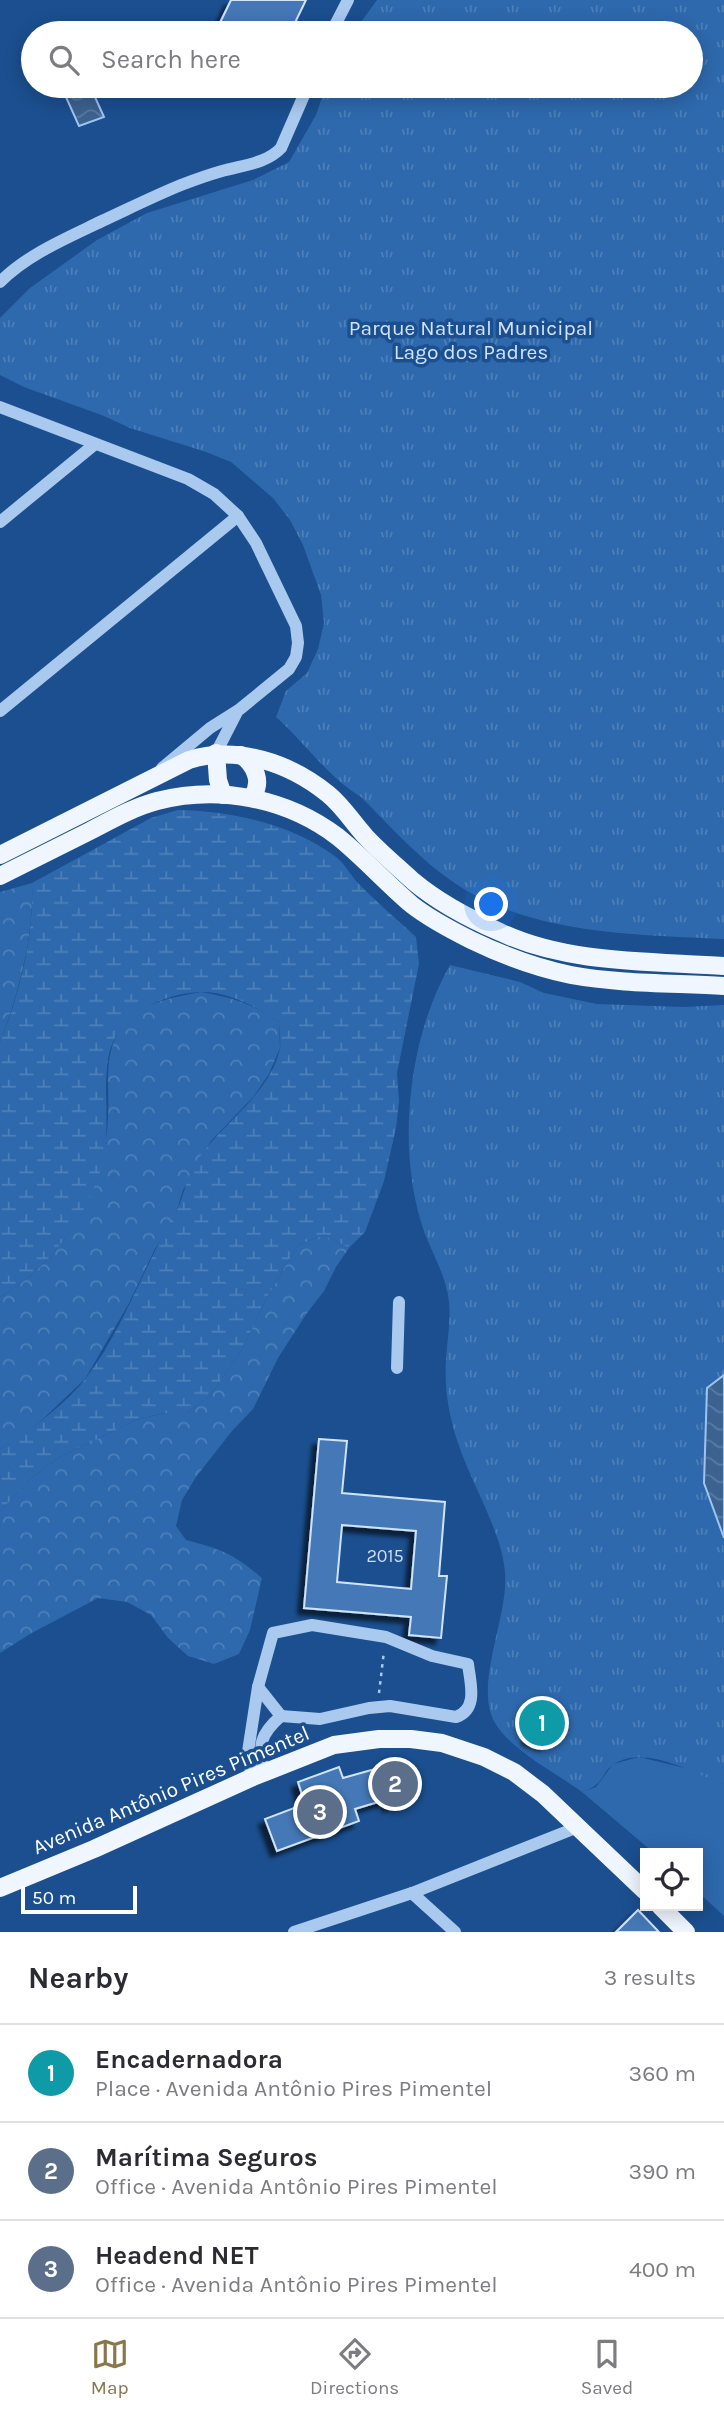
<!DOCTYPE html>
<html lang="en">
<head>
<meta charset="utf-8">
<style>
  body { margin:0; font-family:Karla,sans-serif; background:#f2f2f3; color:#2b2b33 }
  .controls { position:absolute; right:21px; bottom:21px; display:grid; overflow:hidden; border-radius:0px; box-shadow:0 4px 18px #0003 }
  .controls button { width:63px; height:63px; display:grid; place-items:center; padding:0; border:0; border-bottom:2px solid #e1e1e2; background:#fff; color:#2b2b33; font:35px sans-serif }
  .scale { position:absolute; left:21px; bottom:18px; width:116px; box-sizing:border-box; padding-left:7px; border:4px solid #fff; border-top:0; font-size:19px; line-height:24px; white-space:nowrap; color:#fff; -webkit-text-stroke:5px #1b4f8f; paint-order:stroke }
  .you { position:absolute; left:492px; top:905px; width:24px; height:24px; margin:-18px; border:5px solid #fff; border-radius:50%; background:#1a73e8; box-shadow:0 0 0 10px #1a73e833 }
  .badge { display:grid; place-items:center; width:46px; height:46px; border-radius:50%; background:#8a764a; color:#fff; font-size:23px; font-weight:700 }
  .pin { position:absolute; translate:-50% -50%; border:4px solid #fff; box-shadow:0 2px 7px #0006 }
  .list { margin:0; padding:0; list-style:none }
  h2 { display:flex; justify-content:space-between; align-items:center; height:91px; margin:0; padding:0 28px; font-size:30px }
  h2 small { font-size:23px; font-weight:400; color:#7c7c81 }
  .list li { display:grid; grid-template-columns:46px 1fr auto; gap:21px; align-items:center; box-sizing:border-box; height:98px; padding:0 28px; border-top:2px solid #e1e1e2 }
  .list b { display:block; font-size:26px; white-space:nowrap }
  .list p { margin:0; font-size:23px; white-space:nowrap; color:#7c7c81 }
  .list em { font-size:23px; font-style:normal; color:#7c7c81 }
  .icon { flex:none; width:38px; height:38px; fill:none; stroke:currentColor; stroke-width:2; stroke-linecap:round; stroke-linejoin:round }
  .map { position:relative; flex:none; width:724px; height:1932px; overflow:hidden }
  .search { position:absolute; background:#fff; box-shadow:0 4px 18px #0003; left:21px; right:21px; top:21px; height:77px; display:flex; align-items:center; gap:18px; box-sizing:border-box; padding:0 24px; border-radius:38px; color:#7c7c81; font-size:26px }
  .sheet { height:385px; background:#fff }
  nav { display:flex; justify-content:space-around; align-items:center; box-sizing:border-box; height:98px; border-top:2px solid #e1e1e2; background:#fff; font-size:19px; color:#7c7c81 }
  nav a { display:grid; justify-items:center; gap:4px }
  nav .on { color:#8a764a }
  .map>svg:first-child { display:block }
</style>
</head>
<body>
<div class="map">
<svg width="724" height="1932" viewBox="0 0 724 1932">
  <defs>
    <pattern id="forest-crowns" width="20" height="18" patternUnits="userSpaceOnUse" patternTransform="scale(1.75)"><rect width="20" height="18" fill="#2e69ad"/><path d="M2 6a3 3 0 1 1 6 0M12 15a3 3 0 1 1 6 0" fill="none" stroke="#4d80b9"/></pattern>
    <pattern id="wetland-marsh" width="20" height="14" patternUnits="userSpaceOnUse" patternTransform="scale(1.75)"><rect width="20" height="14" fill="#2e69ad"/><path d="M1 5h8M5 5V1M11 12h8M15 12V8" fill="none" stroke="#4d80b9"/></pattern>
    <pattern id="park-tufts" width="24" height="20" patternUnits="userSpaceOnUse" patternTransform="scale(1.75)"><rect width="24" height="20" fill="#2e69ad"/><path d="M3 7l-1-3M5 7V3M7 7l1-3M15 17l-1-3M17 17v-4M19 17l1-3" fill="none" stroke="#4d80b9"/></pattern>
    <pattern id="water-waves" width="16" height="10" patternUnits="userSpaceOnUse" patternTransform="scale(1.75)"><rect width="16" height="10" fill="#3c6290"/><path d="M0 5q4-4 8 0t8 0" fill="none" stroke="#597aa1"/></pattern>
    <filter id="shadow"><feDropShadow dx="-6" dy="6" stdDeviation="2" flood-color="#0009"/></filter>
  </defs>
  <rect width="100%" height="100%" fill="#1b4f8f"/>
  <polygon fill="#2e69ad" points="639,1757 693,1770 724,1784 724,1916 698,1892 698,1853 654,1853 582,1792 596,1787 613,1764"/>
  <g fill="url(#forest-crowns)">
    <path d="M32,883c2,53 -13,110 -32,159v-150z"/>
    <path d="M201,992c32,6 50,11 78,30l1,26 -11,26 -15,22 -43,45 -28,49 -8,26 -20,33 -27,56 -43,74 -41,39 -22,18 -22,13v-152c63,-36 106,-108 108,-180 2,-29 -5,-57 10,-84 16,-30 53,-35 83,-41z"/>
    <path d="M324,1235l25,13 -13,19 -12,24 -17,22 -29,45 -25,51 -21,22 -36,46 -14,23 -6,26 10,14c35,9 48,14 76,38l-12,52 -11,24 -25,10 -26,-8 -20,-18 -17,-23 -24,-13 -29,-4 -68,36 -30,19v-142l34,-35 24,-18 78,-38 28,-7h23l23,-17 33,-48 24,-51 31,-52z"/>
  </g>
  <path fill="url(#wetland-marsh)" d="M178,810c54,1 114,14 158,47 8,6 14,17 21,25 18,19 40,37 59,55l3,27 -22,109 2,28 -3,27 -12,53 -19,51 -16,16 -25,-13 -26,10 -31,52 -24,51 -33,48 -23,17h-24l-27,7 -78,38 -24,18 -34,35v-62c28,-17 66,-45 86,-71 29,-38 48,-85 69,-127 5,-12 12,-22 18,-33 10,-17 12,-37 22,-54 23,-39 76,-69 85,-116 1,-8 -1,-18 -1,-26 -23,-15 -51,-31 -79,-30 -40,2 -85,24 -92,67 -6,39 5,77 -9,116 -18,50 -53,96 -99,122v-255c20,-49 34,-106 32,-159l119,-65z"/>
  <g fill="url(#park-tufts)">
    <path d="M377,0h347v939c-95,-5 -203,-4 -282,-65 -29,-22 -55,-51 -81,-77 -33,-20 -56,-54 -85,-80l10,-26 21,-18 11,-24 6,-26 -3,-28 -18,-50 -13,-25 -17,-22 -42,-36 -25,-10 -76,-24 -26,-12 -80,-29 -24,-12v-57l30,-30 67,-48 50,-27 106,-33 36,-18 27,-47 10,-29h365v-53h-338z"/>
    <path d="M450,965l70,17 24,11 53,11 87,3 40,-2v779c-30,-10 -78,-40 -110,-20 -14,9 -8,20 -32,28 -26,-19 -70,-41 -87,-69 -22,-38 14,-106 10,-151 -3,-40 -34,-89 -47,-129 -9,-26 -14,-55 -12,-83 1,-19 5,-39 3,-58 -3,-29 -20,-53 -28,-80 -24,-79 -12,-186 29,-257z"/>
  </g>
  <g fill="url(#water-waves)" stroke="#9cc4f0" stroke-width="2">
    <polygon points="61,86 90,86 104,117 79,126"/>
    <polygon points="724,1375 724,1538 704,1483 707,1388"/>
  </g>
  <g fill="#4478b7" stroke="#cfe3fa" stroke-width="2" fill-rule="evenodd" filter="url(#shadow)">
    <polygon points="231,0 306,0 290,33 215,33"/>
    <path d="M319,1439l28,2 -5,52 103,9 -6,74h8l-6,62 -32,-3 2,-18 -107,-9zM342,1525l74,6 -5,58 -74,-7z"/>
    <polygon points="540,1703 557,1708 545,1744 528,1738"/>
    <polygon points="400,1762 409,1800 389,1805 388,1799 355,1809 359,1821 277,1851 265,1819 305,1804 298,1782 339,1767 343,1778"/>
    <polygon points="638,1910 659,1932 616,1932"/>
  </g>
  <g fill="none" stroke-linecap="round" stroke-linejoin="round">
    <polyline stroke="#a9c9ee" stroke-width="2.5" stroke-dasharray="3.5 5" stroke-linecap="butt" points="379,1693 384,1651"/>
    <g stroke="#a9c9ee" stroke-width="12">
      <polyline points="331,33 348,0"/>
      <path d="M0,282c28,-28 67,-44 102,-61 26,-12 52,-25 79,-36 13,-5 27,-10 41,-14 20,-6 44,-7 59,-23l27,-62"/>
      <polyline points="0,407 188,479 214,494 238,516 256,543 296,626 298,643 296,657 289,669 240,709 210,728 162,768"/>
      <polyline points="0,522 95,444"/>
      <polyline points="0,711 238,516"/>
      <polyline points="216,753 237,712"/>
      <polyline points="397,1368 399,1302"/>
      <polyline points="258,1687 281,1716"/>
      <path d="M253,1777l-6,-19 11,-71 15,-54 39,-8 74,12 46,19 36,8c2,18 11,45 -12,53l-66,-11 -21,2 -49,11 -39,-3c-22,19 -22,29 -18,57"/>
      <polyline points="412,1893 455,1932"/>
      <polyline points="294,1932 412,1893 578,1827"/>
    </g>
    <g stroke="#f0f6ff" stroke-width="18">
      <polyline points="216,753 218,780 223,795"/>
      <path d="M241,755c14,10 22,27 11,42"/>
      <path d="M0,855l189,-95c48,-15 101,3 139,34 15,12 25,29 38,43 15,16 32,30 47,44 25,21 57,38 87,51 67,32 151,29 224,34"/>
      <path d="M0,876c30,-15 60,-30 90,-45 21,-11 44,-24 67,-30 62,-16 130,-3 181,36 26,21 48,46 74,68 18,14 39,25 59,35 31,15 65,28 100,35 49,9 103,8 153,11"/>
      <polyline points="0,1888 94,1849 253,1777 334,1745 379,1739 411,1739 442,1743 484,1757 514,1772 543,1794 645,1891"/>
      <polyline points="660,1906 686,1932"/>
    </g>
  </g>
  <g text-anchor="middle" dominant-baseline="central" stroke-width="7" stroke-linejoin="round" paint-order="stroke">
    <g font-size="18" fill="#d0dded">
      <text x="385" y="1556">2015</text>
    </g>
    <g font-size="21" fill="#cfe3fa" stroke="#1b4f8f">
      <text x="471" y="328">Parque Natural Municipal<tspan x="471" dy="24">Lago dos Padres</tspan></text>
    </g>
    <g font-size="21" fill="#fff" stroke="#1b4f8f">
      <text transform="translate(171 1790) rotate(-23)">Avenida Antônio Pires Pimentel</text>
    </g>
  </g>
</svg>
<div class="controls">
<button><svg class="icon" aria-label="locate" viewBox="0 0 24 24"><circle cx="12" cy="12" r="6"/><path d="M12 2v4M12 18v4M2 12h4M18 12h4"/></svg></button>
</div>
<div class="scale">50 m</div>
<div class="you"></div>
<div class="pin badge" style="left:542px;top:1723px;background:#0f9aa8">1</div>
<div class="pin badge" style="left:395px;top:1784px;background:#5c6f8a">2</div>
<div class="pin badge" style="left:320px;top:1812px;background:#5c6f8a">3</div>
<div class="search"><svg class="icon" aria-label="search" viewBox="0 0 24 24"><circle cx="10" cy="10" r="6"/><path d="M15 15l6 6"/></svg>Search here</div>
</div>
<section class="sheet">
<h2>Nearby<small>3 results</small></h2>
<ul class="list">
<li><span class="badge" style="background:#0f9aa8">1</span><div><b>Encadernadora</b><p>Place · Avenida Antônio Pires Pimentel</p></div><em>360 m</em></li>
<li><span class="badge" style="background:#5c6f8a">2</span><div><b>Marítima Seguros</b><p>Office · Avenida Antônio Pires Pimentel</p></div><em>390 m</em></li>
<li><span class="badge" style="background:#5c6f8a">3</span><div><b>Headend NET</b><p>Office · Avenida Antônio Pires Pimentel</p></div><em>400 m</em></li>
</ul>
</section>
<nav>
<a class="on"><svg class="icon" aria-label="map" viewBox="0 0 24 24"><path d="M3 6l6-2 6 2 6-2v14l-6 2-6-2-6 2zM9 4v14M15 6v14"/></svg>Map</a>
<a><svg class="icon" aria-label="directions" viewBox="0 0 24 24"><path d="M12 3l9 9-9 9-9-9zM9 14v-3h6M13 9l2 2-2 2"/></svg>Directions</a>
<a><svg class="icon" aria-label="saved" viewBox="0 0 24 24"><path d="M7 4h10v16l-5-4-5 4z"/></svg>Saved</a>
</nav>
</body>
</html>
